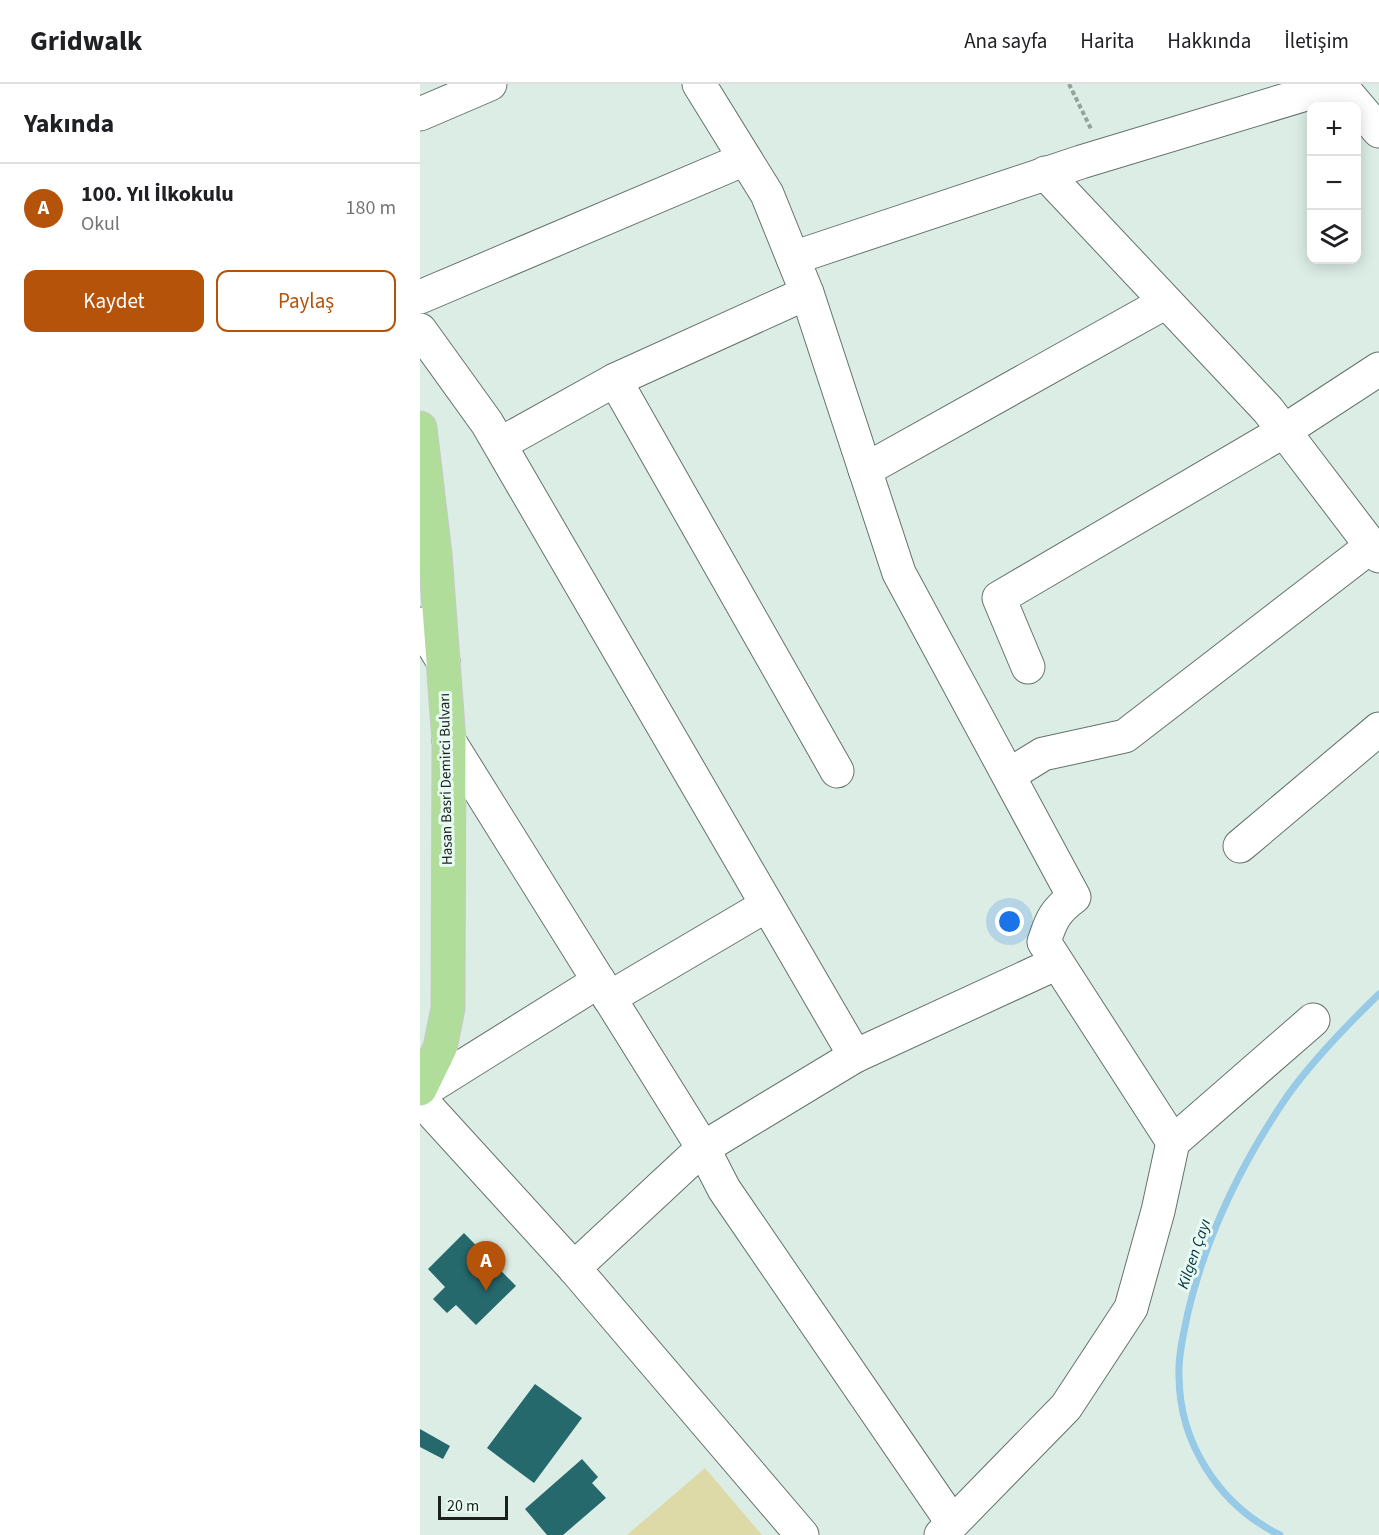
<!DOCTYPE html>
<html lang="tr">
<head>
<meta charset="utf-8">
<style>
  body { margin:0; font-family:"Source Sans 3",sans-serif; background:#f2f2f2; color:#202124 }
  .controls { position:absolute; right:18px; top:18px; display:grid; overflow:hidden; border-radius:12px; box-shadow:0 3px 15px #0003 }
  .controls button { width:54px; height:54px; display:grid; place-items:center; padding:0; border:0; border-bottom:2px solid #e0e0e0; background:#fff; color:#202124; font:30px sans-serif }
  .scale { position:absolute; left:18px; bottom:15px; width:70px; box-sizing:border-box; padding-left:6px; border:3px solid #1a201d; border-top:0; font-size:16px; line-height:21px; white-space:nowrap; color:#1a201d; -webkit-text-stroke:4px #e9faf3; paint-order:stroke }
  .you { position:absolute; left:590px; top:838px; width:21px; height:21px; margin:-15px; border:4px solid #fff; border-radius:50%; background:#1a73e8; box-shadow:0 0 0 9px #1a73e833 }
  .badge { display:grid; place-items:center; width:39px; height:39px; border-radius:50%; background:#b45309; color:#fff; font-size:20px; font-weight:700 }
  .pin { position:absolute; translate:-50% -50px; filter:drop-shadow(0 2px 3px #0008) }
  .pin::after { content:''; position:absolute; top:32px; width:21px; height:18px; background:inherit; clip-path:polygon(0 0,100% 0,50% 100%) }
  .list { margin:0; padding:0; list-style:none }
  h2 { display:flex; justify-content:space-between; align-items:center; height:78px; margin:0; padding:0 24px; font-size:26px }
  h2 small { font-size:20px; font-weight:400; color:#757577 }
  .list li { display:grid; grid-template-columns:39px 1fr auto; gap:18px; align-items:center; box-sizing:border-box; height:90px; padding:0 24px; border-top:2px solid #e0e0e0 }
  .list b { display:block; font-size:22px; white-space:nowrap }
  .list p { margin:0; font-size:20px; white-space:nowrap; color:#757577 }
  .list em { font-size:20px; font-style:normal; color:#757577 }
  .actions { display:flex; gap:12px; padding:18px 24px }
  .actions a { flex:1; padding:14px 0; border:2px solid #b45309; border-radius:12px; text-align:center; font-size:21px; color:#b45309 }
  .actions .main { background:#b45309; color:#fff }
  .icon { flex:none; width:33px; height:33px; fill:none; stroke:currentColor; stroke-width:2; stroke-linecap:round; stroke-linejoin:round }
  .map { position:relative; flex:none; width:959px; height:1451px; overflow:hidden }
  header { display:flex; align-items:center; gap:36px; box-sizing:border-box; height:84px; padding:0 30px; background:#fff; border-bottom:2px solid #e0e0e0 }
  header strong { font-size:28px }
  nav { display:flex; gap:33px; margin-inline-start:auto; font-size:21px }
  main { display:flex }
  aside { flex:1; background:#fff }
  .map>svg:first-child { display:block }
</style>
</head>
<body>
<header>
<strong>Gridwalk</strong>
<nav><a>Ana sayfa</a><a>Harita</a><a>Hakkında</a><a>İletişim</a></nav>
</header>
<main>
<aside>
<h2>Yakında<small></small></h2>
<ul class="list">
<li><span class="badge">A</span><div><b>100. Yıl İlkokulu</b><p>Okul</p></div><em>180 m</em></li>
</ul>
<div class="actions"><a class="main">Kaydet</a><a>Paylaş</a></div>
</aside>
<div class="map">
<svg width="959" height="1451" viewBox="0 0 959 1451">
  <rect width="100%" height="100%" fill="#dcede6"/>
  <polygon fill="#dedaa8" points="285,1384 342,1451 207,1451"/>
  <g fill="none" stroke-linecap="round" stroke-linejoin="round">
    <path stroke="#96cae6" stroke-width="7" d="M860,1451c-61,-30 -101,-92 -101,-160 -1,-21 5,-42 9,-63 19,-79 54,-150 100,-217 26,-36 59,-70 91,-101"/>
  </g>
  <g fill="#25696d">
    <polygon points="44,1149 96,1202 56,1241 36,1221 27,1229 13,1215 25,1203 8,1185"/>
    <polygon points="115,1300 162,1334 114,1399 67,1364"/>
    <polygon points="0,1345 30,1362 23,1375 0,1363"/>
    <polygon points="162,1375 178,1393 172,1399 186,1414 143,1451 127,1451 105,1425"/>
  </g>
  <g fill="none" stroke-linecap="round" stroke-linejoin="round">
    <g stroke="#64736c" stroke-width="35">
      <g id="minor">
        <path d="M279,0l68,110 40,99 92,280 175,324c-19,14 -23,23 -30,45l129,200"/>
        <polyline points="919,0 959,47"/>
        <polyline points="0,30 70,0"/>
        <polyline points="625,89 848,326 959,472"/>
        <polyline points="373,174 661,78 919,0"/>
        <polyline points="0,213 325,75"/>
        <polyline points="0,246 67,339 435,972"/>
        <polyline points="195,296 417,687"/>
        <polyline points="80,360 195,296 387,209"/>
        <polyline points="445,386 746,218"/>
        <polyline points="0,540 23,577"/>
        <polyline points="608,583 579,514 864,347 959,285"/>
        <polyline points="29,657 283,1064 304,1105 532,1438"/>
        <polyline points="589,691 623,670 705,652 950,463"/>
        <polyline points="820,762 959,645"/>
        <polyline points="189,914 347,821"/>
        <polyline points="0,1009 179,897"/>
        <polyline points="0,1015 154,1184 382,1451"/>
        <polyline points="154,1184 283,1064 435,972 637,879"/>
        <polyline points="521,1451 646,1323 711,1224 738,1127 753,1058 893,936"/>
      </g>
    </g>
    <g stroke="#c8c9c9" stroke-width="35">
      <polyline id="major" points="0,344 15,470 29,657 28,924 20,964 0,1005"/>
    </g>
    <polyline stroke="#95a29c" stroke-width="4" stroke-dasharray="4.5 3" stroke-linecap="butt" points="649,0 672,47"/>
    <use href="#minor" stroke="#fff" stroke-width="33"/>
    <use href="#major" stroke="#b0dd9a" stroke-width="33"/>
  </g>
  <g text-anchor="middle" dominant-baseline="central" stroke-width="6" stroke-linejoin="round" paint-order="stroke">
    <g font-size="15" fill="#1a201d" stroke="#e9faf3">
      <text transform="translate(26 695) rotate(-91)">Hasan Basri Demirci Bulvarı</text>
    </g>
    <g font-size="16" font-style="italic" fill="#033144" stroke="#e9faf3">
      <text transform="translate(774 1170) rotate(-71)">Kilgen Çayı</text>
    </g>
  </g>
</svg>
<div class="controls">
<button>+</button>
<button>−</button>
<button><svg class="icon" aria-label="layers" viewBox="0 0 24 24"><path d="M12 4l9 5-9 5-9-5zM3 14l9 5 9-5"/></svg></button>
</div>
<div class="scale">20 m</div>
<div class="you"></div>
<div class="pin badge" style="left:66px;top:1207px">A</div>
</div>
</main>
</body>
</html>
